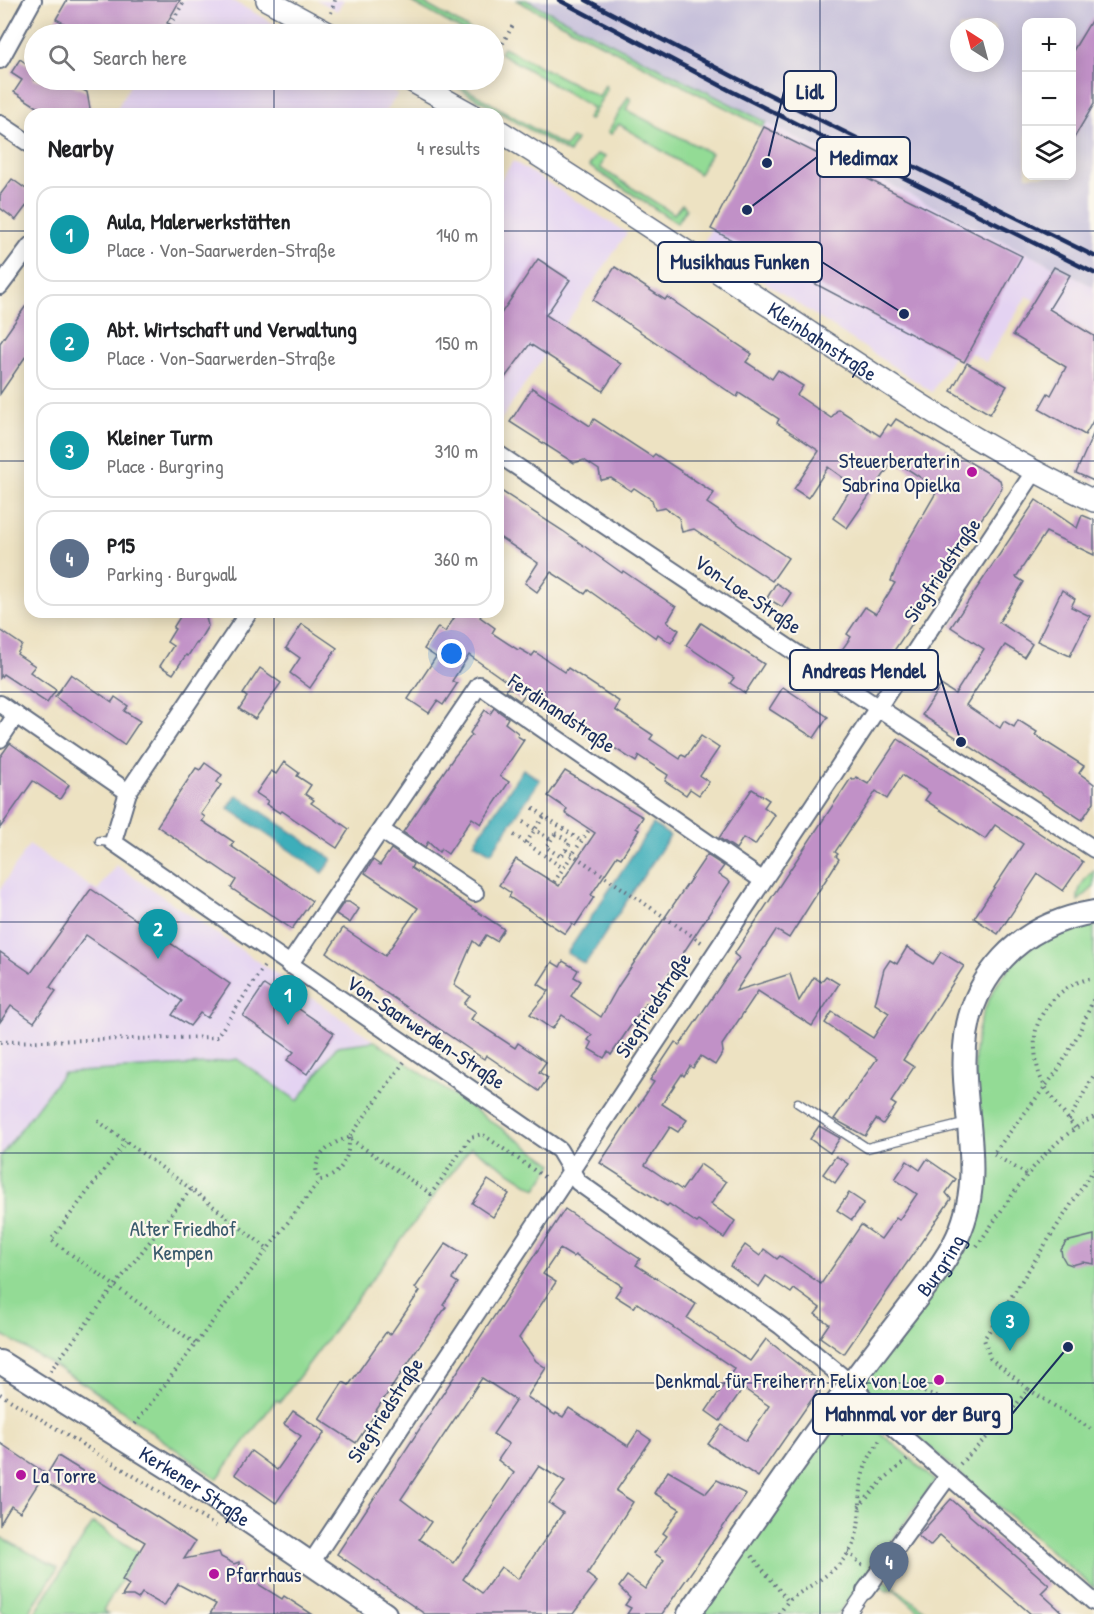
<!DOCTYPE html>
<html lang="en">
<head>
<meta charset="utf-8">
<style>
  body { margin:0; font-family:"Patrick Hand",sans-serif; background:#f2f2f2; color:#202124 }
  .controls { position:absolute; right:18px; top:18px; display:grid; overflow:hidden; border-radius:12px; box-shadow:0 3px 15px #0003 }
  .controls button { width:54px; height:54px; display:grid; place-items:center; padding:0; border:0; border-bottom:2px solid #e0e0e0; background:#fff; color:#202124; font:30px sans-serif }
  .compass { position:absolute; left:950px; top:18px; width:54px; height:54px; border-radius:50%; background:#fff; box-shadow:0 3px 15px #0003; rotate:324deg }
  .you { position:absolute; left:452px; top:654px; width:21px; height:21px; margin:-15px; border:4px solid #fff; border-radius:50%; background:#1a73e8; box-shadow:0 0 0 9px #1a73e833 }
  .badge { display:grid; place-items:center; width:39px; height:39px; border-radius:50%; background:#b5179e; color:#fff; font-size:20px; font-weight:700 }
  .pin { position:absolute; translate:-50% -50px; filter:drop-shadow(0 2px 3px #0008) }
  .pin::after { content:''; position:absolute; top:32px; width:21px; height:18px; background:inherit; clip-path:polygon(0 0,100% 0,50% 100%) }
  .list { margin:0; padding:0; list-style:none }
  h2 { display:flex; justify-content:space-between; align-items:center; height:78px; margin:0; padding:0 24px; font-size:26px }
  h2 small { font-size:20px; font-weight:400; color:#757577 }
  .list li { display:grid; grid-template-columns:39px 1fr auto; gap:18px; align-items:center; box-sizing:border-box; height:96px; margin:0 12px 12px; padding:0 12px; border:2px solid #e0e0e0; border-radius:18px }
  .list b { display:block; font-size:22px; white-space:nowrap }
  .list p { margin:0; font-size:20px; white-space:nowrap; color:#757577 }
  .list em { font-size:20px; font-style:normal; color:#757577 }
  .icon { flex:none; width:33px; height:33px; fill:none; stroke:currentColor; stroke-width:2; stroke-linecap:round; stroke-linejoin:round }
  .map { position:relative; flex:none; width:1094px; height:1614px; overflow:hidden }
  .search { position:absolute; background:#fff; box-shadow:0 3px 15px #0003; left:24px; top:24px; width:480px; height:66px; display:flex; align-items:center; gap:15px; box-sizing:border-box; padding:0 21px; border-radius:33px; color:#757577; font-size:22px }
  .panel { position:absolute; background:#fff; box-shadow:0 3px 15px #0003; left:24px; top:108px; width:480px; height:510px; border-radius:18px }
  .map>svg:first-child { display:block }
</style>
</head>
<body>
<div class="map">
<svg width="1094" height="1614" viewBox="0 0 1094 1614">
  <rect width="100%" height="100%" fill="#fbf7ec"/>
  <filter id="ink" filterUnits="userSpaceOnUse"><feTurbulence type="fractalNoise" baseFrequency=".0167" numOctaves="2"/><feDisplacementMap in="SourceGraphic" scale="12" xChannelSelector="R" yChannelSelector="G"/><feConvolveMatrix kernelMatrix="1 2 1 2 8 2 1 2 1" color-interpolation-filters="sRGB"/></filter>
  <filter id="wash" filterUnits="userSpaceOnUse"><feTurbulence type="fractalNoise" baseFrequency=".008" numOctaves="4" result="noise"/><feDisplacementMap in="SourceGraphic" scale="24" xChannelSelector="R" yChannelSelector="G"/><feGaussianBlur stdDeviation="1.35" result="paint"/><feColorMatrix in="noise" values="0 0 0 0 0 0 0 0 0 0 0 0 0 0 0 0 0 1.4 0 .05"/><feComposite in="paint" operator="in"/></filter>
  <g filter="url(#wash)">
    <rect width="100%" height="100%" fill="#ede2c2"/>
    <g fill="#e4d3f2">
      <polygon points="181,0 231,0 293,34 169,34 173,26 168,23"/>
      <polygon points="317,0 344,0 337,11"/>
      <polygon points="133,80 373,80 398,94 384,114 242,114 232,108 227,114 119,114 115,112"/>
      <polygon points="766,122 1094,287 1094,335 1027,296 986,362 971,353 964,363 953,357 932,392 704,242"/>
      <polygon points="513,161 627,233 498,424 498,184"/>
      <polygon points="29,845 97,891 116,865 375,1041 337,1046 298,1101 237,1059 205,1064 0,1157 0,889"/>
    </g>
    <path fill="#c6c0da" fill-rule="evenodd" d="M526,0h568v287l-325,-163zM1026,22h46v154h-46zM959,27h36v36h-36z"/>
    <g fill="#93db95" stroke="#57857a" stroke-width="1.5">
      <polygon points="408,0 418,0 478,34 469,34"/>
      <polygon points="516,0 526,0 766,122 763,127"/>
      <polygon points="503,47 599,97 605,85 607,89 590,120 587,119 593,108 500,53"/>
      <polygon points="445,80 451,80 565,147 572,138 576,140 569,153"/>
      <polygon points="628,97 631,99 626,110 711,153 699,174 619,124 611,134 608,132"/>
      <polygon points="597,154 605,157 600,168 674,214 682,204 684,205 686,209 677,223 589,166"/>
      <path d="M1094,870v17l-16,14c-1,-13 7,-23 16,-31z"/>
      <path d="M1094,922v666l-220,-188 -8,-14 1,-10c21,-28 42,-56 63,-84 19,-26 43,-52 50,-85 9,-43 -3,-89 -5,-132 -4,-59 25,-116 80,-142 11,-5 26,-7 39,-11z"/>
      <polygon points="375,1041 553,1164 536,1189 471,1147 280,1402 276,1400 217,1479 86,1385 0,1333 0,1157 63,1073 205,1064 237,1059 298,1101 337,1046"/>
      <path d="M845,1411c21,4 71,54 90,70l-97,133h-136l137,-200z"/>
      <polygon points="93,1523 139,1553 103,1610 108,1614 34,1614"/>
      <polygon points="0,1537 58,1568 28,1614 6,1614 0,1611"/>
      <polygon points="886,1581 930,1614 922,1614 894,1589 887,1591 881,1587"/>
    </g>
    <g fill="#3eaeba" stroke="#2c6e8c" stroke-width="1.5">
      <polygon points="523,769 540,780 491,853 474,843"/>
      <polygon points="237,795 332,859 323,873 228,808"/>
      <polygon points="653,824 670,836 585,964 567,953"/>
    </g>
    <g id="blocks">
      <g fill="#c191c7" fill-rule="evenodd">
        <polygon points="67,0 180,0 167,23 187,34 84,34 56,19"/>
        <polygon points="1094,16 1094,104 1071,143 1071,54"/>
        <polygon points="20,59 31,67 34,62 34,80 63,80 87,92 91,114 48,114 14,92 22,80 11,73"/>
        <polygon points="764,127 1022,256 964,362 711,229"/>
        <polygon points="12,179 30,192 30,201 16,220 0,208 0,195"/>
        <polygon points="538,259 570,280 546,315 621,364 603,391 530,344 498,387 498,318"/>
        <polygon points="615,267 665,300 667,297 752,354 746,362 772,379 778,370 803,386 797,395 831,418 838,409 880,436 888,424 891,426 896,419 1000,480 1002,488 876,678 869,673 866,678 836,658 851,637 847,634 865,607 876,614 895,583 891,581 904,548 937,491 928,486 929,483 894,460 847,528 833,518 853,485 828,467 808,498 794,489 819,451 777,423 779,419 739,393 737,397 593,300"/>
        <polygon points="1054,267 1070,275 1049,309 1094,336 1094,419 1085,435 1039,409 1048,393 1051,395 1066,367 1013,335"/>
        <polygon points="30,300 30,350 0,394 0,343"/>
        <polygon points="967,363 1007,386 990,414 951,391"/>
        <polygon points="532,388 590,426 594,419 652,457 655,454 714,493 707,503 788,558 772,581 694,529 682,532 679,518 665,508 655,510 652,500 634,488 631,491 611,478 601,480 599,470 584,460 574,463 510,422"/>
        <polygon points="1094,432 1094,481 1076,473"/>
        <polygon points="498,489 563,531 622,573 623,571 676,607 667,622 679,630 671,643 658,634 656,638 588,590 585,594 551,572 537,592 525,583 538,563 498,536"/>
        <polygon points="1036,500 1077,528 1082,515 1094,520 1094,555 1046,532 1016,577 1024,582 999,622 1032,644 1024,657 1005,645 966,705 1000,728 1004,721 1014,727 1018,720 1037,732 1035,735 1084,766 1079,773 1094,784 1094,802 1082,820 922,715 941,685 955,694 984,649 951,627"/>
        <polygon points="776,583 791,593 782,607 767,598"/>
        <polygon points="1062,590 1075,599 1071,607 1090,616 1070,656 1037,641"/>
        <polygon points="183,612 205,612 208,626 197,644 196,643 188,656 186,655 173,674 160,666 173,646 167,642 175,629 173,628"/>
        <polygon points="458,612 483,612 480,617 495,628 492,633 518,650 520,649 532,656 535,652 565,672 568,668 620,702 615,710 653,735 650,739 680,759 682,755 686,757 701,736 719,748 700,776 709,782 699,795 690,789 686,795 665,781 668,775 639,756 636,762 597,737 596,738 558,717 525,694 520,701 506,691 510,684 469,655 452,681 457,684 443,705 437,701 429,713 408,699 436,657 424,649 438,627 445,632"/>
        <polygon points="701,623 764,664 745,693 730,683 734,678 686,645"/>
        <polygon points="302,624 337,648 310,688 290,673 300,658 286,648"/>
        <polygon points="0,630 22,645 17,654 35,666 30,672 56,690 47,703 3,674 0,678"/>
        <polygon points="260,668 281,683 255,719 239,709 247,697 243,694"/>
        <polygon points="71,674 112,702 115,697 128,706 124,711 140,721 124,745 55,697"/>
        <polygon points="783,687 828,717 814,738 769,709"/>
        <polygon points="494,708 508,718 505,723 518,733 517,736 524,740 500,776 509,782 481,824 472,818 448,854 441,849 439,852 428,842 425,847 403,832 454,757 472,735 470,733 485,710 490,714"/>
        <polygon points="898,739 1083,862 1063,891 1038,874 998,934 974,918 1023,844 995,825 985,839 925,800 930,793 902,775 887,799 876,791 835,852 838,854 836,856 839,859 789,938 776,930 736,991 790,974 799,1001 814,977 821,982 826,976 839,984 812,1026 758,991 722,1045 723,1052 715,1065 701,1056 693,1068 690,1066 684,1076 682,1074 662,1104 687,1120 678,1132 670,1127 645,1165 682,1190 700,1164 726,1182 711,1204 735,1221 724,1238 699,1221 697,1223 669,1204 667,1206 600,1163 654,1082 650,1080 675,1042 679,1045 682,1042 739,958 734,954 851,778 854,780 856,777 868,784"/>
        <polygon points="10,743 69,785 60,799 33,781 0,828 0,757"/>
        <polygon points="284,762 299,773 297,776 311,785 305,794 314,800 311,803 349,829 337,848 282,811 280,813 266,804 268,801 256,793 271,771 276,774"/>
        <polygon points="205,763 222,775 217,782 221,785 201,814 205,817 202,821 234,842 231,846 312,901 292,929 231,888 236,880 157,826 196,768 200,770"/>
        <polygon points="565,771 643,817 636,828 639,830 621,858 617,856 591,895 594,897 575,926 572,924 565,934 509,897 511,893 499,885 516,859 559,886 595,833 565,813 567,809 548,796"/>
        <polygon points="752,789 769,800 764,807 775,815 755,845 743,838 736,849 719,838"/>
        <polygon points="391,849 413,864 411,868 504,929 496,941 486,935 479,946 473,941 454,985 470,996 464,1004 476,1012 471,1019 515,1048 518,1043 546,1062 539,1072 548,1078 539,1091 486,1055 484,1059 466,1047 327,953 343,928 385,956 418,908 365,873 373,860 380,865"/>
        <polygon points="707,855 724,866 718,874 730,882 649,1005 646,1003 611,1055 608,1052 604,1058 589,1049 592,1043 588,1040 592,1035 562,1015 552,1029 530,1014 549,991 538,984 552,962 560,967 563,961 578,970 574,977 581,981 571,996 601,1017 619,985"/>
        <polygon points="91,889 230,984 207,1018 200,1013 190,1026 172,1015 182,1001 86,935 50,987 56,991 34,1022 11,1006 0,1022 0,952 31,973"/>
        <polygon points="344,902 349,902 359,909 350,923 336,914"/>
        <polygon points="907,947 933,964 941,952 964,966 903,1060 914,1067 891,1102 896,1105 883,1124 876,1119 865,1136 834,1119 877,1059 825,1023 832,1012 873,1038 889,1013 875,1004 884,969 890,960 897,964"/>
        <polygon points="264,985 334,1033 307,1074 287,1060 294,1052 243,1016"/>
        <polygon points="819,1126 840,1138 830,1153 810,1139"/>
        <polygon points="836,1156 848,1164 835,1183 823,1174"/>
        <polygon points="927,1159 956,1179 946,1193 951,1199 844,1354 820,1337 829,1324 815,1314 820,1308 794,1289 791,1293 766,1276 759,1287 730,1266 745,1245 760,1256 764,1249 777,1259 780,1256 821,1284 861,1225 881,1239 896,1218 899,1220 917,1194 895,1179 907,1161 920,1170"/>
        <polygon points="488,1180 509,1194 493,1217 472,1203"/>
        <polygon points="849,1193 864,1203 852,1220 837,1210"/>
        <path d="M565,1209l75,50 -4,6 60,39 -9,14 63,43 16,-22 52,41 1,9 -61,88 -50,-33 14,-19 24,16 23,-35 -26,-18 -23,33 -14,-10 29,-42 -98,-66 -3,5 -19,-12 7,-10 -47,-31 -2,2 -13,-8 -17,25 13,8 -37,56 17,23 10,7 -19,29 28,18 1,-2 7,4 6,-9 59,38 10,-15 13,9 -35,51 17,11 -46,72 10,8 -24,32h-148l-88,-60zM482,1378l34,22 -23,34 16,10 -11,16 16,13 -60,90 -35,-24 12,-17 -30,-23zM539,1466l26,16 -16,21 14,10 -45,66 -17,-12 -19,26 -19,-14z"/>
        <polygon points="1094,1235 1094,1264 1083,1262 1072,1265 1066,1263 1062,1256 1061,1250 1066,1242"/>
        <polygon points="446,1243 467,1256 452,1279 458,1283 443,1305 446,1307 373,1415 374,1416 356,1443 319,1419 343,1382 349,1385 386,1332 390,1335 420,1291 415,1288"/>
        <polygon points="293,1411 325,1432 276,1503 235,1474 251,1451 277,1470 301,1436 284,1424"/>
        <polygon points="0,1443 45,1473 20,1512 11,1506 0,1524"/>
        <polygon points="58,1456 160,1519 195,1542 184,1559 219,1552 221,1557 234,1564 239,1562 242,1574 282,1599 284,1596 312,1614 210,1614 216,1604 178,1584 164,1606 142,1593 138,1599 133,1596 122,1596 129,1585 122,1580 145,1542 43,1481"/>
        <polygon points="668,1471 706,1493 717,1480 746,1494 662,1614 627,1614 631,1608 625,1605 630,1598 619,1587 627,1576 645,1589 664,1560 654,1553 667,1536 663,1533 680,1509 654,1493"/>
        <polygon points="951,1499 1049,1585 1041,1593 1064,1614 1031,1614 940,1535 930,1546 918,1536"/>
      </g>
    </g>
  </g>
  <g filter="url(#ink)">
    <use href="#blocks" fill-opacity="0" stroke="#646e81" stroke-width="1.5"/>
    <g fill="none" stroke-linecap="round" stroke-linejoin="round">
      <g stroke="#646e81" stroke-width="11">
        <g id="service">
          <polyline points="100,841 113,842"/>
          <polyline points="798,1103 867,1148 968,1123"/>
        </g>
      </g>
      <g stroke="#646e81" stroke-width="15">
        <polyline id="pedestrian" points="849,1614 865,1591"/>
      </g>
      <g stroke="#646e81" stroke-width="20">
        <g id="minor">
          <polyline points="0,60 33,0"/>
          <polyline points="0,124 30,144"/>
          <polyline points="0,286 30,246"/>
          <polyline points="498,454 877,707 1094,849"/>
          <polyline points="0,704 128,792 113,842 559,1150 578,1182 781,1326 851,1384 889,1424 1094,1602"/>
          <polyline points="0,739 16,715"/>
          <polyline points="128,792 249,612"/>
          <polyline points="381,830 475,893"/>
          <polyline points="289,965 479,685 762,880"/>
          <polyline points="311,1563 1034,472"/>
          <polyline points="865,1591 949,1475"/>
        </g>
      </g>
      <g stroke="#646e81" stroke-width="24">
        <g id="tertiary">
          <polyline points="267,0 330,34"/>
          <polyline points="410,80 471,114"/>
          <path id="s1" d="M498,130c104,65 206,133 308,200 94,62 186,123 288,171"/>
        </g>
      </g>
      <g stroke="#646e81" stroke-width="26">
        <g id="secondary">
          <path id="s2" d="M0,1362l182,114 203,138"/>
          <path id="s3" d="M689,1614c54,-77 106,-155 162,-230 20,-27 41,-54 61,-80 15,-19 30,-38 42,-60 51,-95 -34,-197 49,-286 25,-27 56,-40 91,-46"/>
        </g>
      </g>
      <g stroke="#646e81" stroke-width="4" stroke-dasharray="1.5 4.5" stroke-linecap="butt">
        <polyline points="331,13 335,0"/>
        <polyline points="170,25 185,0"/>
        <polyline points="494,59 513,25"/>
        <polyline points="533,808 581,841"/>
        <polyline points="523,822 551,840"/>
        <polygon points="556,833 570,843 561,857 546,847"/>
        <polyline points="514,835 563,868"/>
        <polyline points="526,843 544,816"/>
        <polyline points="566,850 704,944"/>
        <polyline points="554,882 591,827"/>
        <polyline points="0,1042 217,1037 264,966"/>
        <polyline points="404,1062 349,1138 431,1194 471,1137 482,1134 547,1179"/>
        <polyline points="1069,1120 1094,1075"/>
        <polyline points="98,1121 191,1189"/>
        <path d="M1075,1128c-11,-15 -31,-38 -36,-55 -3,-10 -5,-26 -4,-37 3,-28 31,-55 59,-58"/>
        <path d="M349,1138c1,19 -9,39 -29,42 -13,-19 11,-39 29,-42z"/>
        <polyline points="126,1141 51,1240 115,1286 191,1189 268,1249"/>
        <polyline points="1026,1174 993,1154 1058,1070 1079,1033 1094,998"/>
        <path d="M977,1246c34,-48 63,-101 117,-129"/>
        <polyline points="50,1371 115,1286 196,1344"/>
        <polyline points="884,1380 1007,1417"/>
        <polyline points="878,1387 884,1380 885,1373"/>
        <polyline points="1028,1389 990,1358 984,1339 1094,1169"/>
        <polyline points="0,1394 217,1527"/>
        <polyline points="135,1424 320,1180"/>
        <polyline points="841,1435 857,1415"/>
        <polyline points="960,1464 1007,1417 1028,1389 1094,1431"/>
        <polyline points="859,1507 883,1480 907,1460"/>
        <polyline points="848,1552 863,1566"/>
        <path d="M752,1556l36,45c21,-16 46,-26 61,-49 15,-23 8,-56 15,-81 3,-12 11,-23 17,-33"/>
        <polyline points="779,1614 788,1601"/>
      </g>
      <use href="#service" stroke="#fff" stroke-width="8"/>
      <use href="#pedestrian" stroke="#fff" stroke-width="12"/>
      <use href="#minor" stroke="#fff" stroke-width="16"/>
      <use href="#tertiary" stroke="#fff" stroke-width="21"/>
      <use href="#secondary" stroke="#fff" stroke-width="22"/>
      <g stroke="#1b2f5e" stroke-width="4.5">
        <polyline points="559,0 731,91 1094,273"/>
        <polyline points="586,0 736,78 1094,256"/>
      </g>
    </g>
  </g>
  <path fill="none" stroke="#1b2f5e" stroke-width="1.5" stroke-opacity="0.55" d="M274,0v34M547,0v1614M820,0v1614M274,80v34M0,231h30M498,231h596M0,461h30M498,461h596M274,612v1002M0,692h1094M0,922h1094M0,1153h1094M0,1383h1094"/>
  <g fill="#b5179e" stroke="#fbf7ec" stroke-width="2">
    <circle cx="972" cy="472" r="6"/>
    <circle cx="939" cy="1380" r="6"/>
    <circle cx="21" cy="1475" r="6"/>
    <circle cx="214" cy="1574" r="6"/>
  </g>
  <g text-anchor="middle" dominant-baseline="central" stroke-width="4.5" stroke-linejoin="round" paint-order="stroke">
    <g font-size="21" fill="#1b2f5e" stroke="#fbf7ec">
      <text stroke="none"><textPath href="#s1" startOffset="387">Kleinbahnstraße</textPath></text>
      <text transform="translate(942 570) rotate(-56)">Siegfriedstraße</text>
      <text transform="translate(748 594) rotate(34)">Von-Loe-Straße</text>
      <text transform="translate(562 713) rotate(34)">Ferdinandstraße</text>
      <text transform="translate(653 1005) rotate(-57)">Siegfriedstraße</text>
      <text transform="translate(426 1032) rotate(34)">Von-Saarwerden-Straße</text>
      <text stroke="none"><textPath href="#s3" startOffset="430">Burgring</textPath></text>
      <text transform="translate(385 1410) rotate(-57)">Siegfriedstraße</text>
      <text stroke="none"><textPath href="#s2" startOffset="231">Kerkener Straße</textPath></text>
    </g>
    <g font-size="21" fill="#1b2f5e" stroke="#fbf7ec" text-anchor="end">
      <text x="960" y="460">Steuerberaterin<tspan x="960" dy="24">Sabrina Opielka</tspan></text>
      <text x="927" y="1380">Denkmal für Freiherrn Felix von Loe</text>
      <text x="33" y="1475" text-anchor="start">La Torre</text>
      <text x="226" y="1574" text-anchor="start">Pfarrhaus</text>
    </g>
    <g font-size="21" fill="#395a6c" stroke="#fbf7ec">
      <text x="183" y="1228">Alter Friedhof<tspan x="183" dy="24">Kempen</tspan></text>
    </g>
  </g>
  <path fill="none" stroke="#1b2f5e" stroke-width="2" d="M767 163L784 91M747 210L817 157M904 314L822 262M961 742L938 670M1068 1347L1012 1414"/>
  <g fill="#1b2f5e" stroke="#fbf7ec" stroke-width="2">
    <circle cx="767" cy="163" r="6"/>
    <circle cx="747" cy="210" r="6"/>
    <circle cx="904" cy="314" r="6"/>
    <circle cx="961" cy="742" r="6"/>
    <circle cx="1068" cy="1347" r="6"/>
  </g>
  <g fill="#fbf7ec" stroke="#1b2f5e" stroke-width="2">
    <rect x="784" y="71" width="52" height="40" rx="6"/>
    <rect x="817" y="137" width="93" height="40" rx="6"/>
    <rect x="658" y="242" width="164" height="40" rx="6"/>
    <rect x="790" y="650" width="148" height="40" rx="6"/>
    <rect x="813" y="1394" width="199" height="40" rx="6"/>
  </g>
  <g font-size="22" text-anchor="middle" font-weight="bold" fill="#1b2f5e">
    <text x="810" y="99">Lidl</text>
    <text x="864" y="165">Medimax</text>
    <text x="740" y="269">Musikhaus Funken</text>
    <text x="864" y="678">Andreas Mendel</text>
    <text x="913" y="1421">Mahnmal vor der Burg</text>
  </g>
</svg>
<div class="controls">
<button>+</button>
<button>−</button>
<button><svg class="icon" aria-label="layers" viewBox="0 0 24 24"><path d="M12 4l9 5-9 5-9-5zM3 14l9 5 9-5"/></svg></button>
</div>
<svg class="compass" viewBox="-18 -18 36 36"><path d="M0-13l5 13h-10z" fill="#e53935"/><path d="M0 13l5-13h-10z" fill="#757577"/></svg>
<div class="you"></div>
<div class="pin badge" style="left:288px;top:1025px;background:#0f9aa8">1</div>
<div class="pin badge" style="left:158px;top:959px;background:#0f9aa8">2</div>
<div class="pin badge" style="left:1010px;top:1351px;background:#0f9aa8">3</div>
<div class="pin badge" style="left:889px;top:1592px;background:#5c6f8a">4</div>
<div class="search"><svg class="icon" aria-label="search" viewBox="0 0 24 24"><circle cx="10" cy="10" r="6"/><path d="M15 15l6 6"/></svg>Search here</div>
<section class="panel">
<h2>Nearby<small>4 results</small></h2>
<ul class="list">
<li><span class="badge" style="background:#0f9aa8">1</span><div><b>Aula, Malerwerkstätten</b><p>Place · Von-Saarwerden-Straße</p></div><em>140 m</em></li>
<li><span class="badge" style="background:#0f9aa8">2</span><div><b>Abt. Wirtschaft und Verwaltung</b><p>Place · Von-Saarwerden-Straße</p></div><em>150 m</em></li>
<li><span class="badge" style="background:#0f9aa8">3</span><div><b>Kleiner Turm</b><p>Place · Burgring</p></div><em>310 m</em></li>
<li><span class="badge" style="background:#5c6f8a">4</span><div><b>P15</b><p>Parking · Burgwall</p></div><em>360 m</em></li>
</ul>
</section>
</div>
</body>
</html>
